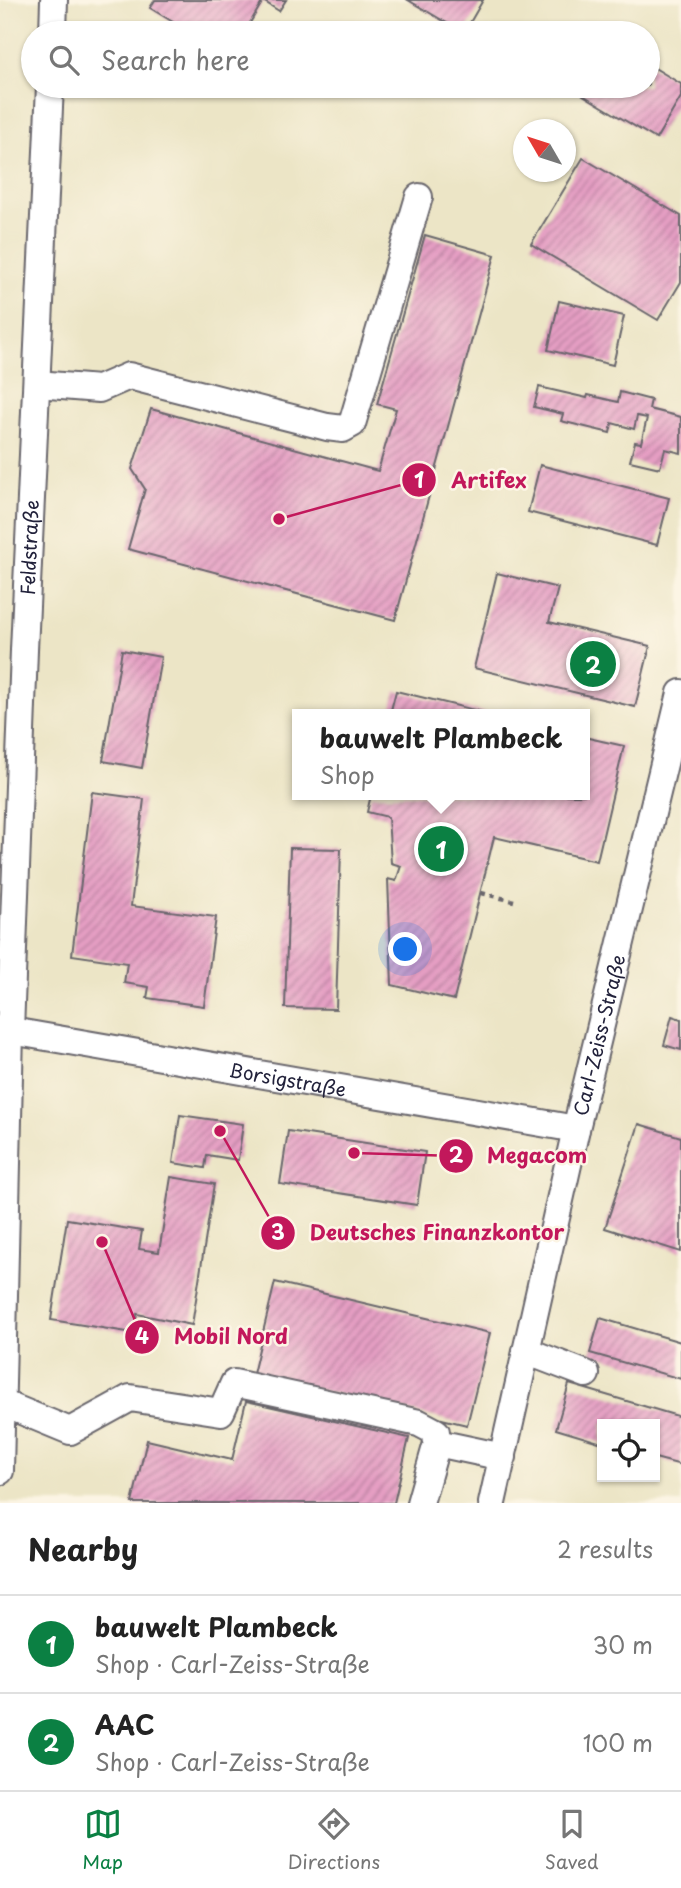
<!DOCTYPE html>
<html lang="en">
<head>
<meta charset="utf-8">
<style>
  body { margin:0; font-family:"Playpen Sans",sans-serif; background:#f2f2f2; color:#222 }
  .controls { position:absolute; right:21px; bottom:21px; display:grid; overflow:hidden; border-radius:0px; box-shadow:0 2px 5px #0004 }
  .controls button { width:63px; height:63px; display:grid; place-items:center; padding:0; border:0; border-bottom:2px solid #e0e0e0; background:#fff; color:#222; font:35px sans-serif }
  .compass { position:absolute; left:513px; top:119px; width:63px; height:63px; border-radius:50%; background:#fff; box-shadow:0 2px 5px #0004; rotate:309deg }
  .you { position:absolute; left:406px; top:950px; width:24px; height:24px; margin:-18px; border:5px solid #fff; border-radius:50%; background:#1a73e8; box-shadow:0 0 0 10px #1a73e833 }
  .badge { display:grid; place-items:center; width:46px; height:46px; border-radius:50%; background:#0b8043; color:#fff; font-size:23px; font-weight:700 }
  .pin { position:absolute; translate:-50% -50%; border:4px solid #fff; box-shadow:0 2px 7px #0006 }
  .popup { position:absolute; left:292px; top:709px; width:298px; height:91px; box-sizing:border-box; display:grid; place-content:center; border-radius:0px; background:#fff; filter:drop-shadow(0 2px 5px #0005); font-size:23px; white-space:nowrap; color:#767676 }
  .popup b { font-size:26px; color:#222 }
  .popup::after { content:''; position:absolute; left:50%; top:100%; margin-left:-14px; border:14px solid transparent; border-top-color:#fff }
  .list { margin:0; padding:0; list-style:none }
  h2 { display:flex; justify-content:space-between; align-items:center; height:91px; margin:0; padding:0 28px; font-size:30px }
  h2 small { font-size:23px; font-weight:400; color:#767676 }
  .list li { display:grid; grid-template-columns:46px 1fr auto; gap:21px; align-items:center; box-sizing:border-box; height:98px; padding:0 28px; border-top:2px solid #e0e0e0 }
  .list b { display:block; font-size:26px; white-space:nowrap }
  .list p { margin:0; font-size:23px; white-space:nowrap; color:#767676 }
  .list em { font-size:23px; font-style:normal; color:#767676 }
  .icon { flex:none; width:38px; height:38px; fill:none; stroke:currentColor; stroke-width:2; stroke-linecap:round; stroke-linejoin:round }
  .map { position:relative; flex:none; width:681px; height:1503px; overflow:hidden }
  .search { position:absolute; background:#fff; box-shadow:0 2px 5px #0004; left:21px; right:21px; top:21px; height:77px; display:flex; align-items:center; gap:18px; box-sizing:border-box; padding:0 24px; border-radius:38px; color:#767676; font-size:26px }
  .sheet { height:287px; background:#fff }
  nav { display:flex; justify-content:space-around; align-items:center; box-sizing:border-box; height:98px; border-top:2px solid #e0e0e0; background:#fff; font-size:19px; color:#767676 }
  nav a { display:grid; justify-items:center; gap:4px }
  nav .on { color:#0b8043 }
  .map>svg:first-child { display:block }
</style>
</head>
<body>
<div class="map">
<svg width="681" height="1503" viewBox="0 0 681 1503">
  <defs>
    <pattern id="building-hatch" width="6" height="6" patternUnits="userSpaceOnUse" patternTransform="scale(1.75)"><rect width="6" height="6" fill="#e59ec3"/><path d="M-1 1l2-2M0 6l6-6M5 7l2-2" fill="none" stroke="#b980a0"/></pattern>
  </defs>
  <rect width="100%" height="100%" fill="#fcf5e5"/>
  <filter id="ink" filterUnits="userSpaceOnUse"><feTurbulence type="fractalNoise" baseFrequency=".0143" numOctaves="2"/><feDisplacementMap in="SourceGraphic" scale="14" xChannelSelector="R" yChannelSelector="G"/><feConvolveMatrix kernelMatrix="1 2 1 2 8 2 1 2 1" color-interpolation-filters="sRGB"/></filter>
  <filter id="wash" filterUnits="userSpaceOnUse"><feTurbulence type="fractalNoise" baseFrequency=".00686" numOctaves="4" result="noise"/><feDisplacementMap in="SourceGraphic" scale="28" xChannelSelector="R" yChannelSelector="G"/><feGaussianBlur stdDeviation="1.57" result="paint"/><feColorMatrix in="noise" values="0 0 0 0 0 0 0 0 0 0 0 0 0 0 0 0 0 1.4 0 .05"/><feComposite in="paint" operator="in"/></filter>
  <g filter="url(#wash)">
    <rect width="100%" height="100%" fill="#ece5c6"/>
    <g id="blocks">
      <g fill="url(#building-hatch)">
        <polygon points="155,0 286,0 279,11 263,1 244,33 191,33 150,8"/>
        <polygon points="408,0 483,0 464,33"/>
        <polygon points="648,64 681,84 681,97 656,139 583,95 589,86 648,86"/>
        <polygon points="583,158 681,216 681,282 658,320 531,244"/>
        <polygon points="425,235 495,255 395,620 128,549 145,489 132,469 151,409 378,471 396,409 377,404"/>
        <polygon points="559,301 624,316 613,365 548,350"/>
        <polygon points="539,387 587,398 588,395 618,402 620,392 651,400 649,409 681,417 681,453 665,449 660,468 630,461 635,442 641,443 647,418 637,416 634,429 612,423 610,433 561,421 563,414 534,407"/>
        <polygon points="540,465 669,498 657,545 528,512"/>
        <polygon points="497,573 558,588 549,622 650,646 635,707 474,668"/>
        <polygon points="122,650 161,657 142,768 103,761"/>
        <polygon points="396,691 487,713 487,714 390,714"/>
        <polygon points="584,737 624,746 597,861 494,837 454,1000 392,985 388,879 396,881 401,866 391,863 388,817 367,812 371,795 584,795"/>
        <polygon points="92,792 144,799 131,906 216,917 204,1006 147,998 149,987 124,983 127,963 72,955"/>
        <polygon points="290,848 341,849 336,1009 285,1008"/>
        <polygon points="672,1016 681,1019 681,1050 664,1045"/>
        <polygon points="180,1115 243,1124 238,1160 207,1155 205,1168 173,1163"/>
        <polygon points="639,1124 681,1137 681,1252 605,1228"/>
        <polygon points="288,1131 425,1152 417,1205 280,1184"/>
        <polygon points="171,1177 214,1184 192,1325 137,1314 134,1333 51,1320 67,1219 142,1231 139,1249 159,1252"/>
        <polygon points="275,1282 490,1333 467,1425 253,1374"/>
        <polygon points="600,1318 681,1342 681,1379 590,1353"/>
        <polygon points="569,1384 681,1417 681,1465 655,1458 655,1424 602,1424 602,1443 556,1429"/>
        <polygon points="246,1401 409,1438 394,1503 132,1503 147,1440 232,1460"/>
      </g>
    </g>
  </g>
  <g filter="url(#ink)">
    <use href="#blocks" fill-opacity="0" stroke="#69666c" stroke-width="2"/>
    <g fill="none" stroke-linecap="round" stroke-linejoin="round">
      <g stroke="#69666c" stroke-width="30">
        <g id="minor">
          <polyline points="53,33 54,0"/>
          <polyline points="37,384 99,389 129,376 327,427 343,429 352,424 419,197"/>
          <path id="s1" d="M0,1029l576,100"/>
          <polyline points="526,1351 586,1374"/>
          <polyline points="2,1403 70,1431 130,1398 221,1412 234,1383 419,1423 436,1432 437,1443"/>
          <path id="s2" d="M0,1471l10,-440 14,-381 26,-564"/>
          <polyline points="420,1503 437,1443 503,1457"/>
          <path id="s3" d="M492,1503l84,-374 105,-436"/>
        </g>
      </g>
      <polyline stroke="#69666c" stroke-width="4.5" stroke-dasharray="5 5" stroke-linecap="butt" points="481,893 514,901"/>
      <use href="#minor" stroke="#fff" stroke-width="26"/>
    </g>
  </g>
  <g text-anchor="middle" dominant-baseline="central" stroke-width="5" stroke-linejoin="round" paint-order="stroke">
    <g font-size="19" fill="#22223b" stroke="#fcf5e5">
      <text stroke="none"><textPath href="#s2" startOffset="924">Feldstraße</textPath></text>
      <text stroke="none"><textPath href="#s3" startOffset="480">Carl-Zeiss-Straße</textPath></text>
      <text stroke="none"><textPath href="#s1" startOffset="292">Borsigstraße</textPath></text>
    </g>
  </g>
  <path fill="none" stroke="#c2185b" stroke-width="2.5" d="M279 519L419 480M354 1153L456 1156M220 1131L278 1233M102 1242L142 1337"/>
  <g fill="#c2185b" stroke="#fcf5e5" stroke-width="2.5">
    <circle cx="279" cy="519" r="7"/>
    <circle cx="354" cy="1153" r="7"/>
    <circle cx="220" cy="1131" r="7"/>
    <circle cx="102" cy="1242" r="7"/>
    <circle cx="419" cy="480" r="18"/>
    <circle cx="456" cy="1156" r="18"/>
    <circle cx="278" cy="1233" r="18"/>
    <circle cx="142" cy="1337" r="18"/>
  </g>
  <g font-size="21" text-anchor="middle" font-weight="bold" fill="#fff">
    <text x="419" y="488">1</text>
    <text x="456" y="1163">2</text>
    <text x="278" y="1240">3</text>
    <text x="142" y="1344">4</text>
  </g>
  <g font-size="21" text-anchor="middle" font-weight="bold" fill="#c2185b" stroke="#fcf5e5" stroke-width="5" stroke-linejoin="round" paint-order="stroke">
    <text x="489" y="488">Artifex</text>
    <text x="537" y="1163">Megacom</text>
    <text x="437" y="1240">Deutsches Finanzkontor</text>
    <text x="231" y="1344">Mobil Nord</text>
  </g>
</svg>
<div class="controls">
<button><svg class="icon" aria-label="locate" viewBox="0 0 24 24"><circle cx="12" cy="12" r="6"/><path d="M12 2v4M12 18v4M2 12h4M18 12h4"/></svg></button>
</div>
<svg class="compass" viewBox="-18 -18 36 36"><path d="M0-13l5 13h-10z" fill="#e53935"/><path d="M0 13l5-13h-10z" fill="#767676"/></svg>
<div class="you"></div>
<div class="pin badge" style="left:441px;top:849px">1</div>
<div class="popup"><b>bauwelt Plambeck</b>Shop</div>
<div class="pin badge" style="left:593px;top:664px">2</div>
<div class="search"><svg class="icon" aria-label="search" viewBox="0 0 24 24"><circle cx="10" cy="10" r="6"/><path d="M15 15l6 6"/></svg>Search here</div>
</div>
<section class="sheet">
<h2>Nearby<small>2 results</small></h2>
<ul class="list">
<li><span class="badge">1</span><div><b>bauwelt Plambeck</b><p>Shop · Carl-Zeiss-Straße</p></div><em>30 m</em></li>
<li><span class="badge">2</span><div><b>AAC</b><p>Shop · Carl-Zeiss-Straße</p></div><em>100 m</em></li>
</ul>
</section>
<nav>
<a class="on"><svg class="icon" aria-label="map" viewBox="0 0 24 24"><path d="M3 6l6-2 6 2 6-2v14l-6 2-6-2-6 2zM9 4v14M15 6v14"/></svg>Map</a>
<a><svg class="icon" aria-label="directions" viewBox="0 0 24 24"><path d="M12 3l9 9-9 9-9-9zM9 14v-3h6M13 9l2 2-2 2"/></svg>Directions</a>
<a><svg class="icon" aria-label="saved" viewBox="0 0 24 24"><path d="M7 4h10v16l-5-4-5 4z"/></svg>Saved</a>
</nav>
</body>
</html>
